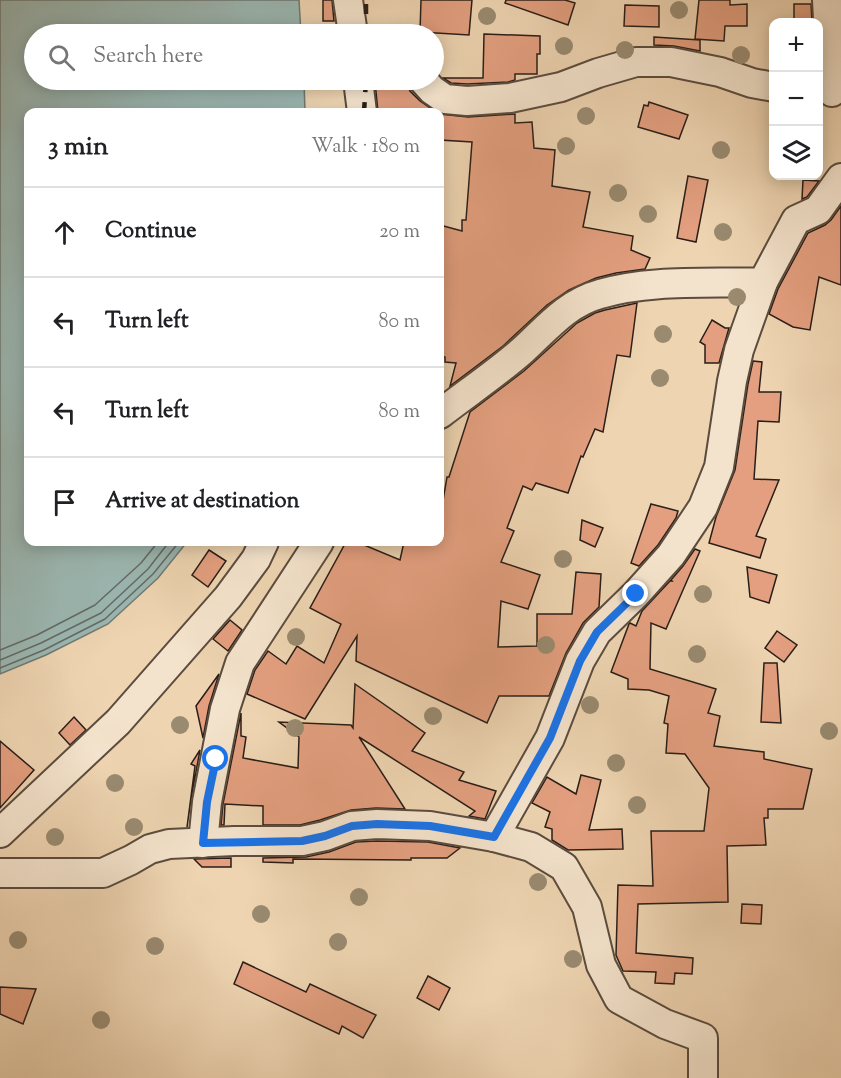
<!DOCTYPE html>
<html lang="en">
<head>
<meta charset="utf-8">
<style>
  body { margin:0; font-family:"Sorts Mill Goudy",serif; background:#f6f6f6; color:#202124 }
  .controls { position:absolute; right:18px; top:18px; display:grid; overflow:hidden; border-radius:12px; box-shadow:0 3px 15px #0003 }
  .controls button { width:54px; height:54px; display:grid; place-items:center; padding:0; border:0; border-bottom:2px solid #e0e0e0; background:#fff; color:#202124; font:30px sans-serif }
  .stop { position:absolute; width:18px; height:18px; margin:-14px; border:4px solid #1a73e8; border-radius:50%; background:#fff }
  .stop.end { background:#1a73e8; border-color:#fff; box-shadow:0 2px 6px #0008 }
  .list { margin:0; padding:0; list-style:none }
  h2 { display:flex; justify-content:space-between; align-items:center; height:78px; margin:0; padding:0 24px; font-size:26px }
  h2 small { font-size:20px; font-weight:400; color:#757577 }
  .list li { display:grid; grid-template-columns:39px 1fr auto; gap:18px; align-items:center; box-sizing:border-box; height:90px; padding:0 24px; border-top:2px solid #e0e0e0 }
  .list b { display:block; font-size:22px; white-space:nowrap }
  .list em { font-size:20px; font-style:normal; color:#757577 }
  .icon { flex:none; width:33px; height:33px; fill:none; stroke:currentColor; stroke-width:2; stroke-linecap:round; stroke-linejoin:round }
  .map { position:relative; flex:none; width:841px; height:1078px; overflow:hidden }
  .search { position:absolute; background:#fff; box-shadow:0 3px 15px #0003; left:24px; top:24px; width:420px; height:66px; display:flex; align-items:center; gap:15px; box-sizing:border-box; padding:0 21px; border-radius:33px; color:#757577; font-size:22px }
  .panel { position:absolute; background:#fff; box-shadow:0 3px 15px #0003; left:24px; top:108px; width:420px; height:438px; border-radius:12px }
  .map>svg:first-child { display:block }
</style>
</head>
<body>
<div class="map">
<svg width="841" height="1078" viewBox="0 0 841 1078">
  <rect width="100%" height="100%" fill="#eed4b1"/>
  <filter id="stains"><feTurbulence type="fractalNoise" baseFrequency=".00333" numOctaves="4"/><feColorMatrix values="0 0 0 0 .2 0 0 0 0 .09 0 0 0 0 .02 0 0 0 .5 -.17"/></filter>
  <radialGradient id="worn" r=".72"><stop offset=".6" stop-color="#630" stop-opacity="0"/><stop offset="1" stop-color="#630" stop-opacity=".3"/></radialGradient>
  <polygon fill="#9bb7b2" stroke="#6e7a74" stroke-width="1.5" points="0,0 299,0 301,34 34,34 34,80 304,80 305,112 28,112 28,542 187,542 158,578 108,624 46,655 0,674"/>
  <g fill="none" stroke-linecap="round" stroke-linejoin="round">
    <g stroke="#626a65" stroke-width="1.5">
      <polyline points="0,650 37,635 95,605 141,563 158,542"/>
      <polyline points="0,660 41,643 101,613 148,569 169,542"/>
      <polyline points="0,668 44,650 105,619 153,574 179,542"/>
    </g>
  </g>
  <g fill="#e39f7f" stroke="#2a1e18" stroke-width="1.5">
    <polygon points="323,0 332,0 334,21 323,21"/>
    <polygon points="421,0 472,0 469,35 420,32"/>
    <polygon points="506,0 565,0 575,3 568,25 505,3"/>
    <polygon points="699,0 730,0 730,5 747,4 747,26 725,26 724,41 695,39"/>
    <polygon points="794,4 811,4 812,22 794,22"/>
    <polygon points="625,5 659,6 659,27 624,26"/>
    <polygon points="484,34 540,36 540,54 537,54 537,74 515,74 515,80 508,82 467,84 451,83 443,78 483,78"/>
    <polygon points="654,37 700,40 700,51 674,46 654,45"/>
    <polygon points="375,82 407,82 410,91 420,101 436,112 378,112"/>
    <polygon points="649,102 688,115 679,139 638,127 644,105 648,106"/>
    <polygon points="440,114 468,117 515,114 515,123 532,122 534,148 555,150 552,186 590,192 583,227 633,236 631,250 650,258 645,269 616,273 596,278 569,290 547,305 503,346 450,386 456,363 445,362 445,357 440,356 440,225 462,231 462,220 466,220 472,142 440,140"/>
    <polygon points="688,176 708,180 696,242 677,238"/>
    <polygon points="803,180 819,181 807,197 802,199"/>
    <polygon points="841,206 841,285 819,277 810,330 793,327 769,314 778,289 808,233 825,225 831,220"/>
    <polygon points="637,303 630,357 617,355 603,432 595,429 583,457 581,456 568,493 536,483 532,490 523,486 507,528 514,531 501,562 540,575 528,609 501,601 498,647 537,646 537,614 572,614 576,572 601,574 599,607 583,623 566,653 549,696 499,696 487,723 356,661 357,636 305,719 247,694 255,670 268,651 286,664 297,646 324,663 341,624 310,608 346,542 357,542 400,560 404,542 440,542 440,518 447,477 449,477 470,412 524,371 577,323 595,313 605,310"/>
    <polygon points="712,320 725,328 729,328 719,363 705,363 705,345 700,342"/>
    <polygon points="753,361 762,362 759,392 781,392 779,422 758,421 754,479 779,480 756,536 766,539 760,558 709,543 716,517 735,470 748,384"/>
    <polygon points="651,504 678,511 676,518 658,545 639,566 631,563"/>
    <polygon points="582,520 603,528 595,547 580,540"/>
    <polygon points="695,549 700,551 666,629 651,623 650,669 716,689 708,713 720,716 714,746 764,752 764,759 812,769 803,809 768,809 768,818 764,818 766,845 727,846 728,902 638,904 636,953 693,958 692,974 675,973 674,984 655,983 656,972 623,971 616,955 618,885 653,886 651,831 704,831 709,788 685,754 666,753 668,724 664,723 669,696 649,690 628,689 628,679 611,672 629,624 630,623 636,626 642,611 670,581 672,581 671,580 683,566"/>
    <polygon points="209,550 226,561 208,587 192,575"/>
    <polygon points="747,567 777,575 769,603 750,597"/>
    <polygon points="230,620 242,630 228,651 213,639"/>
    <polygon points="777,631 797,645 784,662 765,648"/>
    <polygon points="764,663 777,663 781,723 761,722"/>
    <polygon points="219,674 209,706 203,738 196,706"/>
    <polygon points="355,684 425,733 412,751 464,772 459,780 496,791 485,819 469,816 475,811 359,737 405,809 376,808 351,810 320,820 300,825 263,825 263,806 225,804 224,825 221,825 223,804 241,713 241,736 246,737 243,758 298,768 299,737 279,722 351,725 353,728"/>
    <polygon points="74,717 86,730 70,745 59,733"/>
    <polygon points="0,741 34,770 0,808"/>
    <polygon points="200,750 191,799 187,827 195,766 191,764"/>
    <polygon points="581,775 601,780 589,830 622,829 623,849 568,850 552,840 552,829 545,827 550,812 532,803 547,777 576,794"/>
    <polygon points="377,841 428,842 460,848 447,858 411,858 411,860 293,859 293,863 263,862 263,858 306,857 329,852 356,842"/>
    <polygon points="231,858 231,867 202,867 194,859"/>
    <polygon points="742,904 762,905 761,924 741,923"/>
    <polygon points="243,962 306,992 310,984 376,1015 363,1038 342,1026 339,1034 234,984"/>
    <polygon points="428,976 450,988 439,1010 417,998"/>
    <polygon points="0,987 36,989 23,1024 0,1014"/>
  </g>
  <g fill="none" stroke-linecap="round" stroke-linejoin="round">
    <g stroke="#5b4c3e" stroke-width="32">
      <g id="minor">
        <polyline points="348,0 353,34"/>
        <polyline points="827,0 832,92"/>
        <polyline points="358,80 362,112"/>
        <polyline points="423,80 432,90 445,99 467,101 510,98 561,87 598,73 636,62 671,62 720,72 752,83 774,87"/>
        <path d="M440,414c27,-21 57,-41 83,-64 24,-22 44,-47 77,-56 50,-15 110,-10 163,-12l33,-62 22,-10 23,-32"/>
        <polyline points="0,833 118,722 228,597 256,559 264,542"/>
        <polyline points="494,837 550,738 580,661 597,632 636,594 671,555 703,507 719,467 732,381 739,350 763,282"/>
        <polyline points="203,843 207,802 225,709 240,663 319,542"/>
        <polyline points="0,873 103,873 131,860 150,849 169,844 234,841 302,841 325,836 352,826 377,824 430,826 494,837 531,847 564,867 587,907 601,965 619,999 665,1024 703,1038 703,1078"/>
      </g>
    </g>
    <use href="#minor" stroke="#f4e3cc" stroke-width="28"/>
    <g stroke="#2a1e18" stroke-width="4.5" stroke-dasharray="10 10" stroke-linecap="butt">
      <polyline points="366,34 366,0"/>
      <polyline points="364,112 366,80"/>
    </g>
  </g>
  <g fill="#998a70">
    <circle cx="679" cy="10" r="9"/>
    <circle cx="487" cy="16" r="9"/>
    <circle cx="564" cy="46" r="9"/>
    <circle cx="625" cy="50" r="9"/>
    <circle cx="741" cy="55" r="9"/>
    <circle cx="586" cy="116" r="9"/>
    <circle cx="566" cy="146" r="9"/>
    <circle cx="721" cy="150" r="9"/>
    <circle cx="618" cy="193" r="9"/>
    <circle cx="648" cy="214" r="9"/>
    <circle cx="723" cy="232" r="9"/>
    <circle cx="737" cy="297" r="9"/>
    <circle cx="663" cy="334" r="9"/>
    <circle cx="660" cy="378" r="9"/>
    <circle cx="563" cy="559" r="9"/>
    <circle cx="703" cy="594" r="9"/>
    <circle cx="296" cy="637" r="9"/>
    <circle cx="546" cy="645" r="9"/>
    <circle cx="697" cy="654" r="9"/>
    <circle cx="590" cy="705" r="9"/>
    <circle cx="433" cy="716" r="9"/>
    <circle cx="180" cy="725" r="9"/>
    <circle cx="295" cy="728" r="9"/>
    <circle cx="829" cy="731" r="9"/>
    <circle cx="616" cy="763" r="9"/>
    <circle cx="115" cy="783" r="9"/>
    <circle cx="637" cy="805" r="9"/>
    <circle cx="134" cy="827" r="9"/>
    <circle cx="55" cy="837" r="9"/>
    <circle cx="538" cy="882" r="9"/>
    <circle cx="359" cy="897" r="9"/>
    <circle cx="261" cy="914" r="9"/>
    <circle cx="18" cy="940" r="9"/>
    <circle cx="338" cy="942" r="9"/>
    <circle cx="155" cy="946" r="9"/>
    <circle cx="573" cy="959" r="9"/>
    <circle cx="101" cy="1020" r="9"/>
  </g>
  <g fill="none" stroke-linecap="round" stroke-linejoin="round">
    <polyline stroke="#1a73e8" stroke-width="8" points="216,759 207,802 203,843 302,841 325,836 352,826 377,824 430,826 494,837 550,738 580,661 597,632 636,594"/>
  </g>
  <rect width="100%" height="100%" filter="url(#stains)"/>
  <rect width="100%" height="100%" fill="url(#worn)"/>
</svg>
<div class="controls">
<button>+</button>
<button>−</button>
<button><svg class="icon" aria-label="layers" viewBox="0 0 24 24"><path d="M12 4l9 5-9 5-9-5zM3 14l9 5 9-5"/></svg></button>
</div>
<div class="stop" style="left:216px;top:759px"></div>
<div class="stop end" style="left:636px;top:594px"></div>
<div class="search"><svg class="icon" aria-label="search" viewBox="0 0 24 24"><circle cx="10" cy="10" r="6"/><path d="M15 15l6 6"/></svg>Search here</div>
<section class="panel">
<h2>3 min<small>Walk · 180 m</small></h2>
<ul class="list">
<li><svg class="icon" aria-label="ahead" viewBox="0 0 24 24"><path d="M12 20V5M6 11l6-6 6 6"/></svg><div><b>Continue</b></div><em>20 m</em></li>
<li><svg class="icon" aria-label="left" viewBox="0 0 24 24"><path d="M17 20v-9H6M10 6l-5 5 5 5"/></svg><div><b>Turn left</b></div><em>80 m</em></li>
<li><svg class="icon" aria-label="left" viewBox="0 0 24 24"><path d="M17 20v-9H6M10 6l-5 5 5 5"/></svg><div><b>Turn left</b></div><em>80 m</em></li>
<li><svg class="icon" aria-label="arrive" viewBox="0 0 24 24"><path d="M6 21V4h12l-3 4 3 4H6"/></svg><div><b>Arrive at destination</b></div></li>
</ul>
</section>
</div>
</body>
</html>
